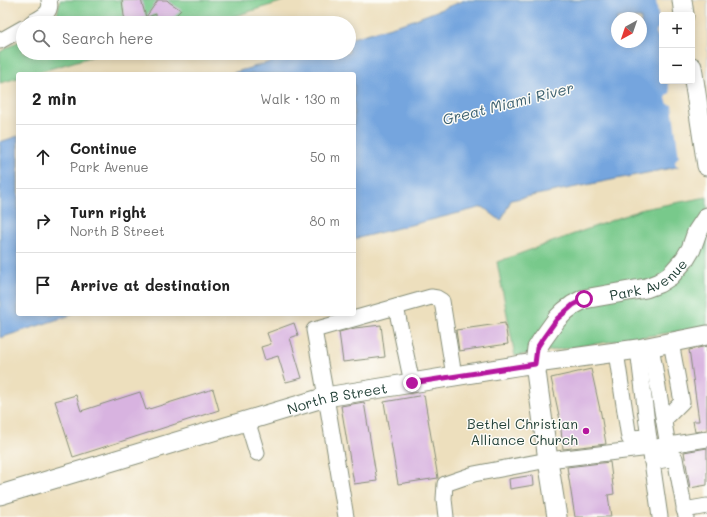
<!DOCTYPE html>
<html lang="en">
<head>
<meta charset="utf-8">
<style>
  body { margin:0; font-family:Mali,sans-serif; background:#f6f6f6; color:#222 }
  .controls { position:absolute; right:12px; top:12px; display:grid; overflow:hidden; border-radius:4px; box-shadow:0 2px 10px #0003 }
  .controls button { width:36px; height:36px; display:grid; place-items:center; padding:0; border:0; border-bottom:1px solid #e0e0e0; background:#fff; color:#222; font:20px sans-serif }
  .compass { position:absolute; left:611px; top:12px; width:36px; height:36px; border-radius:50%; background:#fff; box-shadow:0 2px 10px #0003; rotate:220deg }
  .stop { position:absolute; width:12px; height:12px; margin:-9px; border:3px solid #b5179e; border-radius:50%; background:#fff }
  .stop.end { background:#b5179e; border-color:#fff; box-shadow:0 1px 4px #0008 }
  .list { margin:0; padding:0; list-style:none }
  h2 { display:flex; justify-content:space-between; align-items:center; height:52px; margin:0; padding:0 16px; font-size:17px }
  h2 small { font-size:13px; font-weight:400; color:#767676 }
  .list li { display:grid; grid-template-columns:26px 1fr auto; gap:12px; align-items:center; box-sizing:border-box; height:64px; padding:0 16px; border-top:1px solid #e0e0e0 }
  .list b { display:block; font-size:15px; white-space:nowrap }
  .list p { margin:0; font-size:13px; white-space:nowrap; color:#767676 }
  .list em { font-size:13px; font-style:normal; color:#767676 }
  .icon { flex:none; width:22px; height:22px; fill:none; stroke:currentColor; stroke-width:2; stroke-linecap:round; stroke-linejoin:round }
  .map { position:relative; flex:none; width:707px; height:517px; overflow:hidden }
  .search { position:absolute; background:#fff; box-shadow:0 2px 10px #0003; left:16px; top:16px; width:340px; height:44px; display:flex; align-items:center; gap:10px; box-sizing:border-box; padding:0 14px; border-radius:22px; color:#767676; font-size:15px }
  .panel { position:absolute; background:#fff; box-shadow:0 2px 10px #0003; left:16px; top:72px; width:340px; height:244px; border-radius:4px }
  .map>svg:first-child { display:block }
</style>
</head>
<body>
<div class="map">
<svg width="707" height="517" viewBox="0 0 707 517">
  <rect width="100%" height="100%" fill="#fdfcf7"/>
  <filter id="ink" filterUnits="userSpaceOnUse"><feTurbulence type="fractalNoise" baseFrequency=".025" numOctaves="2"/><feDisplacementMap in="SourceGraphic" scale="8" xChannelSelector="R" yChannelSelector="G"/><feConvolveMatrix kernelMatrix="1 2 1 2 8 2 1 2 1" color-interpolation-filters="sRGB"/></filter>
  <filter id="wash" filterUnits="userSpaceOnUse"><feTurbulence type="fractalNoise" baseFrequency=".012" numOctaves="4" result="noise"/><feDisplacementMap in="SourceGraphic" scale="16" xChannelSelector="R" yChannelSelector="G"/><feGaussianBlur stdDeviation="0.9" result="paint"/><feColorMatrix in="noise" values="0 0 0 0 0 0 0 0 0 0 0 0 0 0 0 0 0 1.4 0 .05"/><feComposite in="paint" operator="in"/></filter>
  <g filter="url(#wash)">
    <rect width="100%" height="100%" fill="#eddfbd"/>
    <g fill="#78c98b" stroke="#4c8360">
      <polygon points="60,0 287,0 212,23 52,23 57,15"/>
      <polygon points="23,39 23,53 104,53 32,74 18,74 18,78 0,83 0,52"/>
      <polygon points="707,197 707,327 515,356 497,262 643,209"/>
    </g>
    <g fill="#74a5de" stroke="#4a7189" fill-rule="evenodd">
      <path d="M465,0h242v161l-196,39 -10,21 -18,-14 -129,32v-165h-125l72,-21h48v-14l59,-17zM662,15h30v66h-30zM617,18h24v24h-24z"/>
      <polygon points="18,136 18,314 74,314 0,338 0,142"/>
    </g>
    <polygon fill="#eddfbd" points="656,0 707,0 707,163 681,168 676,165 675,162 677,158 679,157 672,105 668,104 666,99 667,95 670,93 668,81 692,81 692,15 662,15 662,42 661,38 658,37 656,32 657,29 660,28"/>
    <g id="blocks">
      <g fill="#d8b3e0">
        <polygon points="122,0 141,0 146,17 158,0 167,0 169,2 181,10 172,19 164,18 156,20 156,14 131,23 127,23 124,16"/>
        <polygon points="294,323 298,335 290,338 302,378 286,382 278,356 265,360 261,347 271,344 267,333"/>
        <polygon points="505,323 508,344 459,351 456,330"/>
        <polygon points="381,325 385,357 343,362 339,332 355,328"/>
        <polygon points="707,346 707,430 695,432 693,421 699,421 690,356 689,350"/>
        <polygon points="591,369 601,414 606,444 563,449 560,420 551,378"/>
        <polygon points="213,389 219,410 73,457 55,401 76,395 81,411 140,392 146,410"/>
        <polygon points="424,395 438,478 398,484 384,402"/>
        <polygon points="364,402 377,481 354,484 341,406"/>
        <polygon points="707,448 707,485 690,488 684,452"/>
        <polygon points="610,462 614,494 608,495 611,517 575,517 567,467"/>
        <polygon points="533,475 534,485 510,489 509,479"/>
      </g>
    </g>
  </g>
  <g filter="url(#ink)">
    <use href="#blocks" fill-opacity="0" stroke="#868e78" stroke-width="1"/>
    <g fill="none" stroke-linecap="round" stroke-linejoin="round">
      <g stroke="#868e78" stroke-width="17">
        <g id="minor">
          <path d="M31,23c10,-6 22,-10 18,-23"/>
          <polyline points="0,41 23,28"/>
          <polyline points="396,307 412,383"/>
          <polyline points="651,346 668,446"/>
          <polyline points="638,349 650,448 660,517"/>
          <polyline points="616,352 629,438 649,437"/>
          <polyline points="247,420 257,453"/>
          <polyline points="664,420 682,402 671,342"/>
          <polyline points="652,462 675,458 686,517"/>
          <polyline points="684,510 707,506"/>
          <polyline points="346,517 326,397 314,330 431,297 437,298 442,301 454,376"/>
          <polyline points="446,517 444,499 445,484 474,474 548,460 650,448 707,439"/>
        </g>
      </g>
      <g stroke="#868e78" stroke-width="21">
        <g id="major">
          <polyline points="682,0 684,15"/>
          <polyline points="692,67 707,166"/>
          <path id="s1" d="M0,495l326,-98 196,-32 116,-16 69,-14"/>
          <path id="s2" d="M557,517l-9,-57 -13,-96 2,-16 5,-8 15,-21 8,-8 8,-6 11,-6 62,-11 13,-5 11,-7 15,-17 6,-10 6,-17 10,-15"/>
        </g>
      </g>
      <use href="#minor" stroke="#fff" stroke-width="15"/>
      <use href="#major" stroke="#fff" stroke-width="19"/>
    </g>
  </g>
  <g fill="none" stroke-linecap="round" stroke-linejoin="round" filter="url(#ink)">
    <polyline stroke="#b5179e" stroke-width="5" points="412,383 535,364 537,348 542,340 557,319 573,305 584,299"/>
  </g>
  <circle fill="#b5179e" stroke="#fdfcf7" stroke-width="1.5" cx="586" cy="431" r="4"/>
  <g text-anchor="middle" dominant-baseline="central" stroke-width="3" stroke-linejoin="round" paint-order="stroke">
    <g font-size="14" fill="#1f3d34" stroke="#fdfcf7">
      <text stroke="none"><textPath href="#s2" startOffset="308">Park Avenue</textPath></text>
      <text stroke="none"><textPath href="#s1" startOffset="351">North B Street</textPath></text>
    </g>
    <g font-size="14" fill="#1f3d34" stroke="#fdfcf7" text-anchor="end">
      <text x="578" y="423">Bethel Christian<tspan x="578" dy="16">Alliance Church</tspan></text>
    </g>
    <g font-size="15" font-style="italic" fill="#3d6170" stroke="#fdfcf7">
      <text transform="translate(508 103) rotate(-14)">Great Miami River</text>
    </g>
  </g>
</svg>
<div class="controls">
<button>+</button>
<button>−</button>
</div>
<svg class="compass" viewBox="-18 -18 36 36"><path d="M0-13l5 13h-10z" fill="#e53935"/><path d="M0 13l5-13h-10z" fill="#767676"/></svg>
<div class="stop" style="left:584px;top:299px"></div>
<div class="stop end" style="left:412px;top:383px"></div>
<div class="search"><svg class="icon" aria-label="search" viewBox="0 0 24 24"><circle cx="10" cy="10" r="6"/><path d="M15 15l6 6"/></svg>Search here</div>
<section class="panel">
<h2>2 min<small>Walk · 130 m</small></h2>
<ul class="list">
<li><svg class="icon" aria-label="ahead" viewBox="0 0 24 24"><path d="M12 20V5M6 11l6-6 6 6"/></svg><div><b>Continue</b><p>Park Avenue</p></div><em>50 m</em></li>
<li><svg class="icon" aria-label="right" viewBox="0 0 24 24"><path d="M7 20v-9h11M14 6l5 5-5 5"/></svg><div><b>Turn right</b><p>North B Street</p></div><em>80 m</em></li>
<li><svg class="icon" aria-label="arrive" viewBox="0 0 24 24"><path d="M6 21V4h12l-3 4 3 4H6"/></svg><div><b>Arrive at destination</b></div></li>
</ul>
</section>
</div>
</body>
</html>
